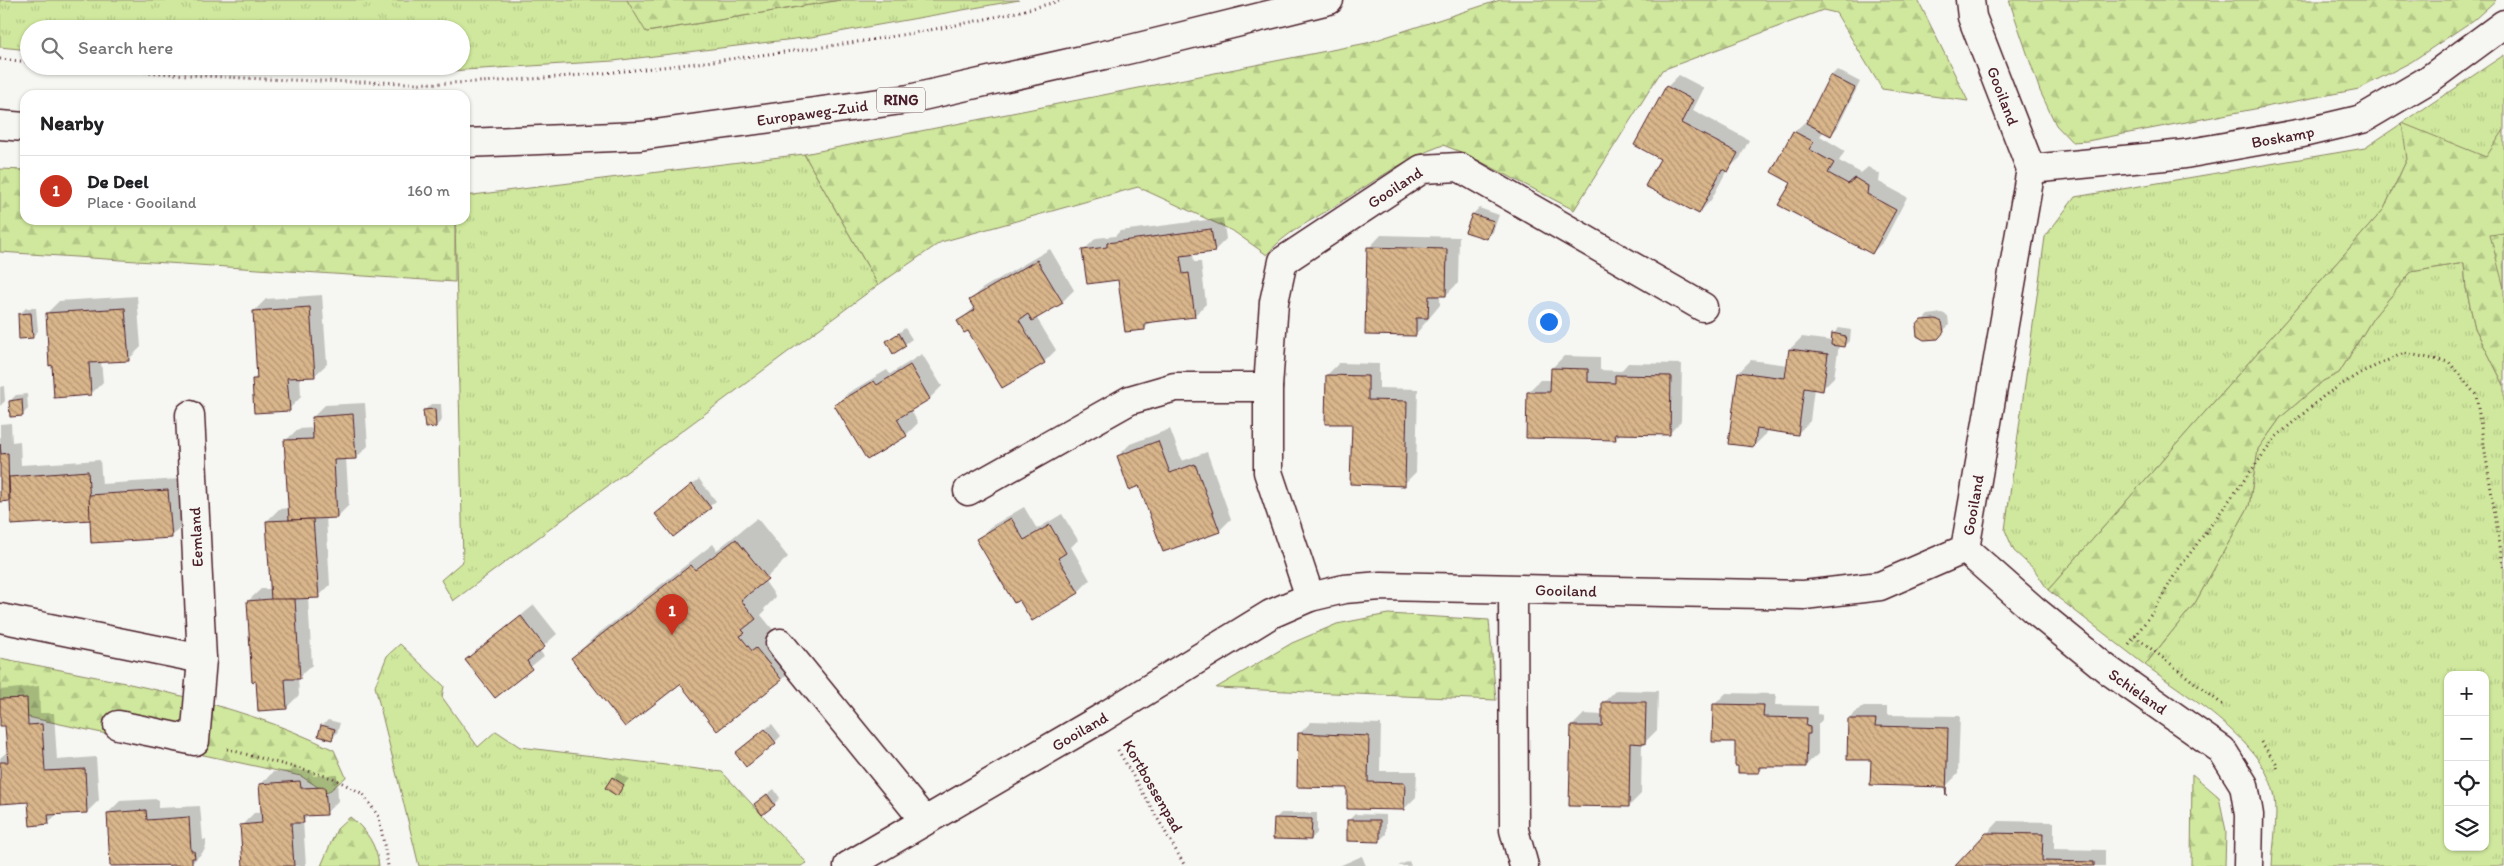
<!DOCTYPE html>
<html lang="en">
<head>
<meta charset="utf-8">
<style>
  body { margin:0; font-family:Itim,sans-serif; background:#f6f6f6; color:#202124 }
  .controls { position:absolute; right:15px; bottom:15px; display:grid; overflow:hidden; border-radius:10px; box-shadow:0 1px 4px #0004 }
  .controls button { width:45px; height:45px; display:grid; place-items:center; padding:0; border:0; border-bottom:1px solid #e0e0e0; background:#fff; color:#202124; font:25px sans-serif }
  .you { position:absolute; left:1548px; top:321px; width:18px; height:18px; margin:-12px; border:4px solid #fff; border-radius:50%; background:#1a73e8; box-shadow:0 0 0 8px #1a73e833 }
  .badge { display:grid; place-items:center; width:32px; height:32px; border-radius:50%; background:#c8321e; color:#fff; font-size:16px; font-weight:700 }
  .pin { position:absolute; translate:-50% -41px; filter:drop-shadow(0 1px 2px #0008) }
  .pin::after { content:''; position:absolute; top:26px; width:18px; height:15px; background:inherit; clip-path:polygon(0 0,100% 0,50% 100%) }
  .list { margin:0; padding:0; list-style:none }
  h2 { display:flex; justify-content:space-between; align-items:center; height:65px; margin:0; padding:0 20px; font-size:21px }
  h2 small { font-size:16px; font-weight:400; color:#757577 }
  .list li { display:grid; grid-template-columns:32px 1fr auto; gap:15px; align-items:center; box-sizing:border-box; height:70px; padding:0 20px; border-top:1px solid #e0e0e0 }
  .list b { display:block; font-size:19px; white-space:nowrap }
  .list p { margin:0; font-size:16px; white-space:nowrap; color:#757577 }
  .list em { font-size:16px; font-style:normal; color:#757577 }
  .icon { flex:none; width:28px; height:28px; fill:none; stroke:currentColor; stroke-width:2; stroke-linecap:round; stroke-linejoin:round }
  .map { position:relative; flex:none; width:2504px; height:866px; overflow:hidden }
  .search { position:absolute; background:#fff; box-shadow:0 1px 4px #0004; left:20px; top:20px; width:450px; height:55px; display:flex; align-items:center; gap:12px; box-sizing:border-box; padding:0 18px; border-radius:28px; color:#757577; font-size:19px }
  .panel { position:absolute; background:#fff; box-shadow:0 1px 4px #0004; left:20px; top:90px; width:450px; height:135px; border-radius:15px }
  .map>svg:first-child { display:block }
</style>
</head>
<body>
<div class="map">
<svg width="2504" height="866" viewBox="0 0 2504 866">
  <defs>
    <pattern id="grass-tufts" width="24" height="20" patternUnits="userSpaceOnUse" patternTransform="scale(1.25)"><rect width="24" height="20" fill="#cfe89d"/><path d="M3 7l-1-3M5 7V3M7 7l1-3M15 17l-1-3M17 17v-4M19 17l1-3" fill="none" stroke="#b3c787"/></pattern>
    <pattern id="forest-firs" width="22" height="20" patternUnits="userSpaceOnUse" patternTransform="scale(1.25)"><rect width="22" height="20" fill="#cfe89d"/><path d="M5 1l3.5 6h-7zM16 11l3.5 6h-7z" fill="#b3c787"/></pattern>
    <pattern id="cemetery-stones" width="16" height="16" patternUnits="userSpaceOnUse" patternTransform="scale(1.25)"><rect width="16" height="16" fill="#cfe89d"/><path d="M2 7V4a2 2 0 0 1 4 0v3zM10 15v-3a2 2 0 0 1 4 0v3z" fill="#b3c787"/></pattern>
    <pattern id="building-back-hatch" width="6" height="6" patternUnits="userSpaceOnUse" patternTransform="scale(1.25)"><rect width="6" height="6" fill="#d9b68b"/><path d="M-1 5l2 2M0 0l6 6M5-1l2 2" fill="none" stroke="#b29372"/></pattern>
  </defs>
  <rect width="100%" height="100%" fill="#f6f6f2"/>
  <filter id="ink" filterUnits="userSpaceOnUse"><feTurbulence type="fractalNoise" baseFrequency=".02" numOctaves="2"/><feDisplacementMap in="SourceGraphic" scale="10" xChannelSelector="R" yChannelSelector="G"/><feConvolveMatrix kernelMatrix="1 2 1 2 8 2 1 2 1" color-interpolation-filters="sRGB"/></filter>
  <g filter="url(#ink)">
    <g fill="url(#grass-tufts)" stroke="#8c8464" fill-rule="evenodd">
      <polygon points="0,0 627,0 647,32 840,0 1019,0 811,37 613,61 448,71 242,66 461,66 461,29 29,29 29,50 0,47"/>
      <polygon points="2504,55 2504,130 2487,157 2407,159 2384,209 2048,590 2034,569 2014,551 2005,530 2045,237 2075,197 2365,148"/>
      <polygon points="804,154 878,285 453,601 441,580 463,561 455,220 465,220 465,196"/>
      <path d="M2464,263l2,25 9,40 29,57v481h-232c1,-20 6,-49 3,-68 -9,-56 -88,-102 -130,-133l50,-62 54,-97 9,-57 23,-32 42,-36 16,-8 34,-55 38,-46zM2448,675h37v172h-37z"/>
      <polygon points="400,644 444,686 442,697 478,747 496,731 520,747 722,772 807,863 801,866 419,866 375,686 387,656"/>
    </g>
    <g fill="url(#forest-firs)" stroke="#8c8464">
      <polygon points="627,0 840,0 646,32"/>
      <path d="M1500,0h418l50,101 -86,-12 -46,-76 -13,-3 -161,60 -88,140 -108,-56 -23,-9c-39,14 -73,39 -108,61 -22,14 -53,28 -68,49l-34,-24 -95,-44 -197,55 -63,43 -74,-131 563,-111z"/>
      <polygon points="2009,0 2496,0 2475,19 2411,62 2359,89 2087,141 2072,142 2056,125 2040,91"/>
      <polygon points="2402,123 2486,157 2504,130 2504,385 2475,328 2466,288 2464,263 2411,272 2373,318 2339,373 2323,381 2281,417 2258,449 2249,506 2195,603 2145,665 2048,590 2384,209 2407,159"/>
      <polygon points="0,169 25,170 25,220 455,220 455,282 0,252"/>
      <polygon points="1388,614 1489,620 1496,700 1216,688 1292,643 1337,624"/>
      <path d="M0,658c113,23 229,40 334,92l12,27 -19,16 -26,-17 -301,-65z"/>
      <polygon points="2192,774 2219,797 2226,831 2225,866 2191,866"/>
      <path d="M350,817c16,12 27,29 29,49h-58l16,-37z"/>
    </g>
    <polygon fill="url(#cemetery-stones)" stroke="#8c8464" points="2504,233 2504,288 2490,235"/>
    <g fill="#0003">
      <polygon points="1837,70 1860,82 1837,128 1831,134 1824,131 1820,136 1845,151 1839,161 1861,173 1868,167 1880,174 1879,182 1907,197 1884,241 1872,253 1792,182 1773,172 1794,132 1807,120 1809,121 1831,76"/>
      <polygon points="1679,75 1704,88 1693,110 1749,140 1740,158 1727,170 1711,200 1699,213 1667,87"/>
      <polygon points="1479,208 1499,215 1493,232 1487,238 1473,214"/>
      <polygon points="1223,218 1226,239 1214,251 1193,254 1194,262 1201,262 1206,304 1194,316 1152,321 1145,328 1119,278 1084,250 1096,238 1115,236 1120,231"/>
      <polygon points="1381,235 1459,237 1458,283 1446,295 1440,295 1440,305 1415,335 1369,248"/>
      <polygon points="1050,249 1074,290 1062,302 1036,317 1056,350 1044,362 968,329 958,322 975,307 971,300 983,288"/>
      <polygon points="322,295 327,364 314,376 300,376 301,397 289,409 253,380 258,374 254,311 266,299"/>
      <polygon points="137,296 141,347 129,359 101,361 103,382 91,394 47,313 59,301"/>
      <polygon points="26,308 36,308 38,331 32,337 20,314"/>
      <polygon points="1942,313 1948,316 1949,325 1938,337 1922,321 1928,315"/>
      <polygon points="905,328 912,339 894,352 888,341"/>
      <polygon points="1839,328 1851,330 1850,340 1844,346 1839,345 1834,377 1822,389 1814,388 1810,421 1798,433 1767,429 1766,434 1754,446 1739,372 1751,360 1788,365 1790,349 1802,337 1832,341 1833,334"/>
      <polygon points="922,354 942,386 930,398 911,410 918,423 906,435 868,458 836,405 848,393 887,370 890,374"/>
      <polygon points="1564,356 1600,357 1600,370 1621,371 1628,363 1682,364 1681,421 1669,434 1621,433 1615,439 1528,392 1540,380 1552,380 1552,368"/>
      <polygon points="1339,363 1379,364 1379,388 1418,389 1416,472 1404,484 1354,423 1327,375"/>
      <polygon points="4,386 5,401 0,406 0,387"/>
      <polygon points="27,394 28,409 22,415 10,401 16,395"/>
      <polygon points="365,403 368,446 356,458 346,458 349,505 337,517 326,517 330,585 318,597 308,598 312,665 298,678 299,695 286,708 257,680 248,601 261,589 271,589 267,521 279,509 290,508 285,441 298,429 314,428 313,417 325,405"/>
      <polygon points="431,404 441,404 442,420 436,426 425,410"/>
      <polygon points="11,423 12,442 20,441 21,465 100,460 102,484 180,479 183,525 171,537 10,500 0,500 0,424"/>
      <polygon points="1170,429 1182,461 1207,452 1231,519 1219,531 1140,484 1118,456 1130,444"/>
      <polygon points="699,479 716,501 674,536 656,514"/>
      <polygon points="1024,507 1037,529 1062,514 1078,540 1071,547 1090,580 1078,592 1020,598 978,539 990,527"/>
      <polygon points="757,518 788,557 764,580 776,597 764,609 765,611 761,615 774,631 778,628 802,658 781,680 680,682 573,658 594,637 713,544 717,550"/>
      <polygon points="534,605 557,634 539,650 544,656 495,696 467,660"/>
      <polygon points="39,686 40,713 54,713 57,760 96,757 99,800 87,812 58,813 48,823 30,801 0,802 0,758 8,751 7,725 0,725 0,690"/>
      <polygon points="1616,690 1658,691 1657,730 1645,742 1642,742 1641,794 1629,806 1572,726 1584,714 1603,715 1604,702"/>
      <polygon points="1726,693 1776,694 1775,705 1818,706 1818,714 1822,715 1822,720 1818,724 1818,754 1805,766 1765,765 1759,772 1714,705"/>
      <polygon points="1861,707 1887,707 1887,715 1960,716 1958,774 1946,786 1872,759 1849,719"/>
      <polygon points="328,720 340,723 337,733 331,739 322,726"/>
      <polygon points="1311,722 1381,724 1380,771 1417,771 1416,797 1404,809 1348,787 1299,734"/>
      <polygon points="772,724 781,736 775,742 742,747"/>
      <polygon points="312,770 313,776 337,775 338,801 326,813 310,814 303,821 306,866 244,866 242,825 254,813 263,812 261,784 273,772"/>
      <polygon points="618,772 629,779 616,794 613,778"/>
      <polygon points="774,789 780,798 774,804 755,804"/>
      <polygon points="158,799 158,808 200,806 203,840 206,839 206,845 204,851 192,863 131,866 108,813 120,801"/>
      <polygon points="1281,813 1317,813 1317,833 1311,839 1275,819"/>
      <polygon points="1355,814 1386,815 1386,834 1380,840 1349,820"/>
      <polygon points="1999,821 2054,822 2054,849 2105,850 2105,866 1957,866"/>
      <polygon points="1362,856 1366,866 1339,866"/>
      <polygon points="1409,861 1411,866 1398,866"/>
    </g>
    <g fill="url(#building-back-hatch)" stroke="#4a1f2b">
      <polygon points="1830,75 1855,88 1831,136 1806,123"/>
      <polygon points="1666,86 1693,100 1681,123 1738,153 1728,172 1722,169 1699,214 1645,186 1660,159 1634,145"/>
      <polygon points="1793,131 1814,142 1809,149 1834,163 1828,173 1848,184 1855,178 1868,186 1867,194 1896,210 1872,254 1778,205 1791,183 1771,172"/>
      <polygon points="1472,214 1494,221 1487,239 1465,232"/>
      <polygon points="1211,229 1215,252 1180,256 1183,274 1189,273 1195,317 1145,323 1145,330 1125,332 1118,280 1087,284 1082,250 1107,247 1107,243"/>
      <polygon points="1367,247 1447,249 1446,296 1429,296 1428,318 1416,318 1416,336 1365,335"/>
      <polygon points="1037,260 1063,303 1032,321 1028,314 1019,320 1045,363 1002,388 968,331 964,333 957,321 975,310 969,300"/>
      <polygon points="310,307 315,377 287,378 290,411 254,413 252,379 257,379 253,311"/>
      <polygon points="125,308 129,361 89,363 91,395 54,398 52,365 49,366 46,313"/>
      <polygon points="31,313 33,338 19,339 18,314"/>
      <polygon points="1936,319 1942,322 1944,332 1938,339 1924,340 1917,336 1916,326 1921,320"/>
      <polygon points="899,333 906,346 893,354 886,341"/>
      <polygon points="1832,333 1846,336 1844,347 1831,345"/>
      <polygon points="1789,349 1828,354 1823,391 1804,388 1798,435 1757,429 1754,447 1728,444 1738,372 1785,378"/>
      <polygon points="910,365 930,399 897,419 907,436 867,460 834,405 874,381 877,385"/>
      <polygon points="1551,368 1588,369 1588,382 1615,383 1615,375 1671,376 1670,435 1615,434 1616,440 1526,438 1527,392 1550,392"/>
      <polygon points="1326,375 1368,376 1368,400 1407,401 1405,486 1350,484 1352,424 1325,424"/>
      <polygon points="22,399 23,416 10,417 9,401"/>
      <polygon points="435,409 436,427 425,428 423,410"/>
      <polygon points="353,414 356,459 334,460 337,518 289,520 284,440 313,439 312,417"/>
      <polygon points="1158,441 1170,473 1195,464 1220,532 1163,552 1139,486 1129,490 1117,456"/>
      <polygon points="0,444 1,454 8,453 9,501 0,502"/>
      <polygon points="88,471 91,520 11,525 9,477"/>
      <polygon points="692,484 711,508 673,537 655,514"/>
      <polygon points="168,490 172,538 91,543 89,495"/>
      <polygon points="1011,518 1024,540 1050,525 1066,553 1058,558 1079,593 1032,621 1019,600 1014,603 976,539"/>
      <polygon points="313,519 319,598 271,600 266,521"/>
      <polygon points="736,539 768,579 741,600 756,619 742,630 745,633 740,636 752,651 756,648 782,680 717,731 680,684 625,727 571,658 691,565 695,570"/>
      <polygon points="271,599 295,599 300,679 285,679 287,709 258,711 256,681 252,682 247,601"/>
      <polygon points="521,616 545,647 527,661 532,669 495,698 465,660"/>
      <polygon points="27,698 28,725 42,724 45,771 85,769 87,813 48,815 49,824 30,826 28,802 0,804 0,762 8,762 5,726 0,726 0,699"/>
      <polygon points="1602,702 1646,702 1645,744 1630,743 1629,807 1569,806 1571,726 1602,726"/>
      <polygon points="1713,704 1764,705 1763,717 1807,718 1806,726 1810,727 1810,734 1807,734 1806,767 1759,767 1759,773 1738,773 1738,766 1735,766 1735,742 1712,742"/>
      <polygon points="1848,719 1876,719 1875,726 1948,728 1946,796 1945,787 1870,785 1871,760 1847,760"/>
      <polygon points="321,725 335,729 332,740 318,736"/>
      <polygon points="765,729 776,743 746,767 735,753"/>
      <polygon points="1298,733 1369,736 1368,782 1405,783 1404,810 1347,809 1347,788 1297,787"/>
      <polygon points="612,777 624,785 617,796 605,788"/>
      <polygon points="300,781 301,788 325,787 327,815 303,816 304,823 291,823 294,866 243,866 240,825 262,823 259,784"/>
      <polygon points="767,794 775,805 762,815 754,804"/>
      <polygon points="146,810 147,820 189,817 191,851 194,851 195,858 192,858 192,865 110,866 107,813"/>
      <polygon points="1274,818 1312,819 1311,840 1273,839"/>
      <polygon points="1347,820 1380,820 1380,842 1347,841"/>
      <polygon points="1986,833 2043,834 2042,861 2094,862 2094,866 1955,866"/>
    </g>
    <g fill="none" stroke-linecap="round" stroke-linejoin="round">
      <g stroke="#4a1f2b" stroke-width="31">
        <g id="minor">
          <path id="s1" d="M2031,169l154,-15 118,-21 59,-14 66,-39 76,-56"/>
          <polyline points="968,491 1130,400 1175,387 1268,387"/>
          <path id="s2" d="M1965,549l68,60 75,61 114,80 22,35 5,30 -1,51"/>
          <polyline points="1513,591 1514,830 1524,866"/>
          <path id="s3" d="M1310,597l-42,-125v-85l6,-85 9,-41 139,-92 37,-2 244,140"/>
          <polyline points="0,618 202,659"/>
          <polyline points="780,643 924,820"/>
          <polyline points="118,725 195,741 202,659 190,415"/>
          <path id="s4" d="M848,866l252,-147 171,-105 39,-17 34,-8 37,-3 423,9 76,-9 85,-37 66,-380 -59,-152 -2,-17"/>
        </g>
      </g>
      <g stroke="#4a1f2b" stroke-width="31">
        <g id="major">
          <polyline points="0,125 25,127"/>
          <path id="s5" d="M465,143l175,-7 269,-37 222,-50 198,-49"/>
        </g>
      </g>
      <g stroke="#4a1f2b" stroke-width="3" stroke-dasharray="1 4" stroke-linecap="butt">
        <polyline points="0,59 29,62"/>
        <path d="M75,66c95,9 190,14 285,16 29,0 60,2 90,1 101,-3 202,-14 303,-27 104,-13 209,-28 310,-56"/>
        <polyline points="2135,636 2223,705"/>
        <polyline points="2129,644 2153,612 2177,571 2276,437 2325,395 2360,373 2404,353 2449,362 2476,395 2504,571"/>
        <polyline points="2261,742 2276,763 2278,771"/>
        <polyline points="227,749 333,778 363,794 379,817 388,866"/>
        <polyline points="1118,750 1185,866"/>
      </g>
      <use href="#minor" stroke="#f6f6f2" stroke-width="28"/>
      <use href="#major" stroke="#f6f6f2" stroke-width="28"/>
    </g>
  </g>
  <g text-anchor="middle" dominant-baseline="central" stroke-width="4" stroke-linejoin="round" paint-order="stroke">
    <rect fill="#f6f6f2" stroke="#7e6067" stroke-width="1" x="877" y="87.5" width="48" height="25" rx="4"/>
    <g font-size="15" font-weight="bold" fill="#4a1f2b">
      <text x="901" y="100">RING</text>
    </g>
    <g font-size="16" fill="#4a1f2b" stroke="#f6f6f2">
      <text transform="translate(2003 96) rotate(69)">Gooiland</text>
      <text stroke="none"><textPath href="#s5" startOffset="349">Europaweg-Zuid</textPath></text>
      <text stroke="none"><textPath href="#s1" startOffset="254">Boskamp</textPath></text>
      <text stroke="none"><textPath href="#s3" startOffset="478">Gooiland</textPath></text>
      <text stroke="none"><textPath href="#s4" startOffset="1244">Gooiland</textPath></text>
      <text transform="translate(196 537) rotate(-93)">Eemland</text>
      <text stroke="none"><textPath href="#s4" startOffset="792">Gooiland</textPath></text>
      <text stroke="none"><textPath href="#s2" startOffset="224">Schieland</textPath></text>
      <text stroke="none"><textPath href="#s4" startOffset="268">Gooiland</textPath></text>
      <text transform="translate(1153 786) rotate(60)">Kortbossenpad</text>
    </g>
  </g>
</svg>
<div class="controls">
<button>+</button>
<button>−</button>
<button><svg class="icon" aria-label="locate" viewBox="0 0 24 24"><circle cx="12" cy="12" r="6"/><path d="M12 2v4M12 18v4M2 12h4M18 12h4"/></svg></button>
<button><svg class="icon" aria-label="layers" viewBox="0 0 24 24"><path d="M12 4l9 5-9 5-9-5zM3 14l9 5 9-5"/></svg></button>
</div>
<div class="you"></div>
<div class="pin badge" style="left:672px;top:635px">1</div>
<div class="search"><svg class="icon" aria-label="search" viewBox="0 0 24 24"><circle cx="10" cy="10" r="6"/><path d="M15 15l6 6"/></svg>Search here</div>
<section class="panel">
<h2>Nearby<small></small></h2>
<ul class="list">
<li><span class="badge">1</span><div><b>De Deel</b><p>Place · Gooiland</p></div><em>160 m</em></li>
</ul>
</section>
</div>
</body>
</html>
